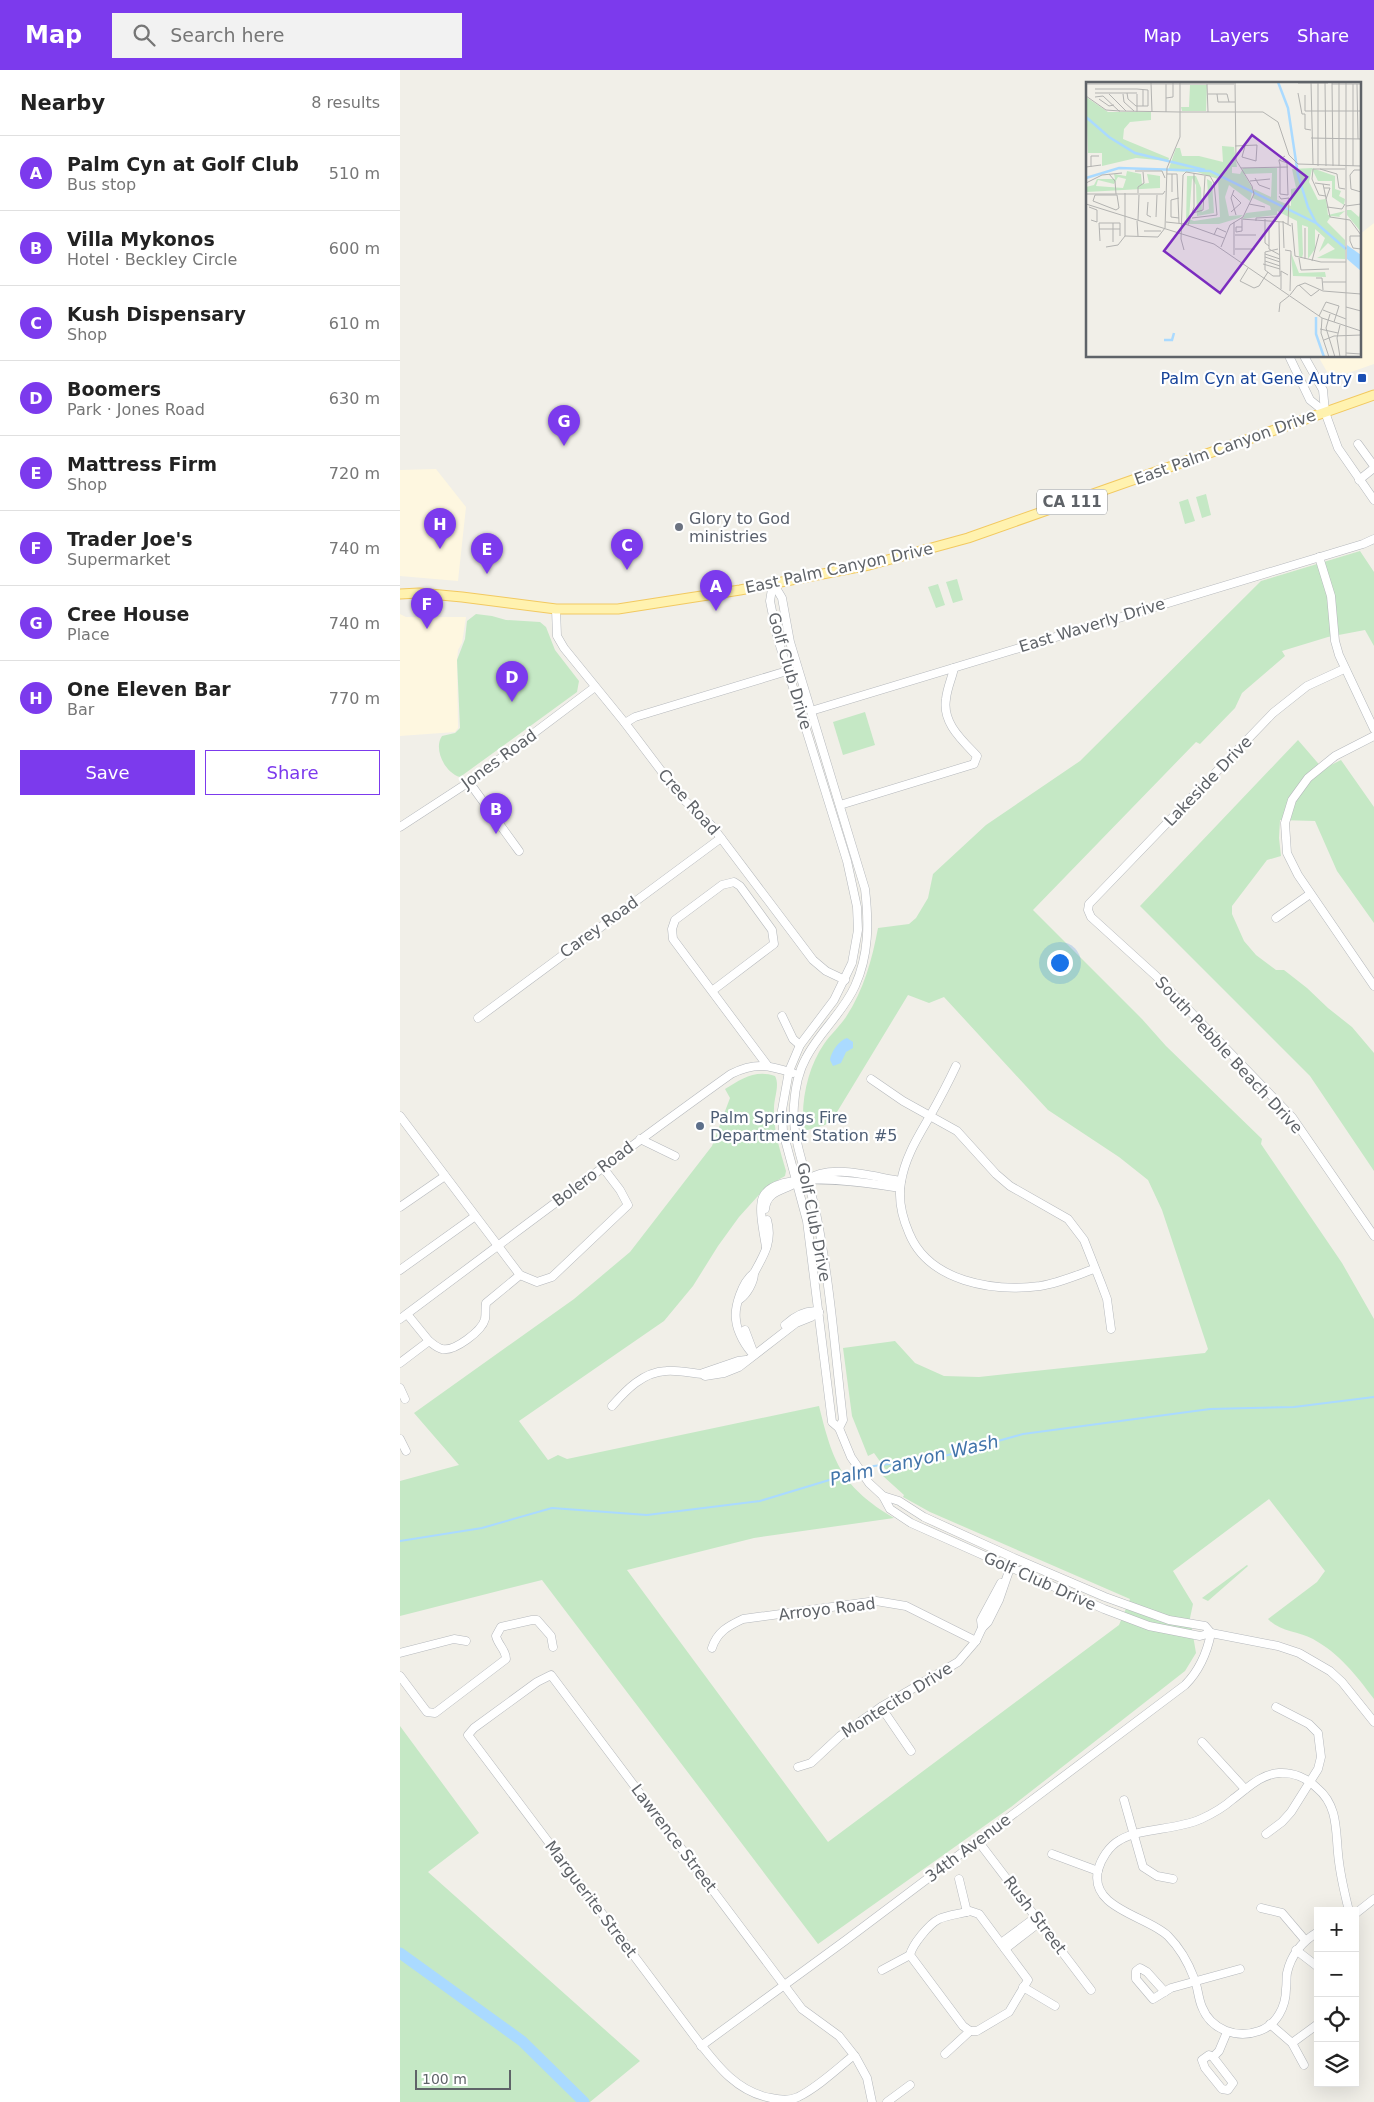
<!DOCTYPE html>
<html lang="en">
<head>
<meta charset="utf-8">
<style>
  body { margin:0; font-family:"DejaVu Sans",sans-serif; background:#f2f2f2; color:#222 }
  .controls { position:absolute; right:15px; bottom:15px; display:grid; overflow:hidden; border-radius:0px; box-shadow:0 5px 20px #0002 }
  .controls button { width:45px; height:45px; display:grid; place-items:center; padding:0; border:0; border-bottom:1px solid #e0e0e0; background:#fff; color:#222; font:25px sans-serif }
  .scale { position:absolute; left:15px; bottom:12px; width:96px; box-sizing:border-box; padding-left:5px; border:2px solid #5f6368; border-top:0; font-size:14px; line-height:18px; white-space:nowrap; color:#5f6368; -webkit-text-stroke:4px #fff; paint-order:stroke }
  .you { position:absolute; left:659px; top:892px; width:18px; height:18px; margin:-12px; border:4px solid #fff; border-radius:50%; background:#1a73e8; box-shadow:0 0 0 8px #1a73e833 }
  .badge { display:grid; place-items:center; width:32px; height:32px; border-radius:50%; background:#7c3aed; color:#fff; font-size:16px; font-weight:700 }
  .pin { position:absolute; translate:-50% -41px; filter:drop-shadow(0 1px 2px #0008) }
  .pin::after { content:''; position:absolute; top:26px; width:18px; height:15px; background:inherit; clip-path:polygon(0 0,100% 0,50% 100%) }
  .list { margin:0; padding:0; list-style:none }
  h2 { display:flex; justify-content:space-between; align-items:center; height:65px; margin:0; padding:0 20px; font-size:21px }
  h2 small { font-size:16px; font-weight:400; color:#767676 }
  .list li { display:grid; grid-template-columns:32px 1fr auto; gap:15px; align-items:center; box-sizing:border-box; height:75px; padding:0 20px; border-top:1px solid #e0e0e0 }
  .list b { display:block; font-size:19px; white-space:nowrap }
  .list p { margin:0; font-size:16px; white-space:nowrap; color:#767676 }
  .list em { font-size:16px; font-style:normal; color:#767676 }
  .actions { display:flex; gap:10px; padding:15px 20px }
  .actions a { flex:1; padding:11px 0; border:1px solid #7c3aed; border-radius:0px; text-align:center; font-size:18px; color:#7c3aed }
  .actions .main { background:#7c3aed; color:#fff }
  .icon { flex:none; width:28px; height:28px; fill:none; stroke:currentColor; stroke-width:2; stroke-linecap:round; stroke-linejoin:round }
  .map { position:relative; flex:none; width:974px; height:2032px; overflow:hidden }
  header { display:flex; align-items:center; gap:30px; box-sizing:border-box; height:70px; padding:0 25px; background:#7c3aed; color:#fff }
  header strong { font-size:24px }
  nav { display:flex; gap:28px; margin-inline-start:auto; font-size:18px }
  .search { width:350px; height:45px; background:#f2f2f2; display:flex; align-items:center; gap:12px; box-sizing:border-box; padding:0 18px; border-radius:0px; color:#767676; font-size:19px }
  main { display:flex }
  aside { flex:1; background:#fff }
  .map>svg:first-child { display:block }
</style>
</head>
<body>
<header>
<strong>Map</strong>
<div class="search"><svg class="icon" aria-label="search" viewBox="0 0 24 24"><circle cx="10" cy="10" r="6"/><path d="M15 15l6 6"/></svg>Search here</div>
<nav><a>Map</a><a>Layers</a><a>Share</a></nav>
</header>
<main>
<aside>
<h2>Nearby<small>8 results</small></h2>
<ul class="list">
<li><span class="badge">A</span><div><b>Palm Cyn at Golf Club</b><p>Bus stop</p></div><em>510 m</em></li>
<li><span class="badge">B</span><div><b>Villa Mykonos</b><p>Hotel · Beckley Circle</p></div><em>600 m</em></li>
<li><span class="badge">C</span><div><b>Kush Dispensary</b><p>Shop</p></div><em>610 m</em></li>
<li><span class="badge">D</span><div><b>Boomers</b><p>Park · Jones Road</p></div><em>630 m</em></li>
<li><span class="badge">E</span><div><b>Mattress Firm</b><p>Shop</p></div><em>720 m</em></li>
<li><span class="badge">F</span><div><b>Trader Joe's</b><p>Supermarket</p></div><em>740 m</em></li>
<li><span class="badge">G</span><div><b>Cree House</b><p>Place</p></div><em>740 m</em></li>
<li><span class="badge">H</span><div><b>One Eleven Bar</b><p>Bar</p></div><em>770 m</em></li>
</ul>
<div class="actions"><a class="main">Save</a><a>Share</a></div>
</aside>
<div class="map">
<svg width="974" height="2032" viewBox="0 0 974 2032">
  <rect width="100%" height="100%" fill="#f1efe8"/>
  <g fill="#fef7e0">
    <polygon points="974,153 974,294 931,309 918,286 960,286 960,164"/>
    <polygon points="36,399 66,437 58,511 0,506 0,400"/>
    <polygon points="0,544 6,547 66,547 62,573 58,580 57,589 58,658 55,662 0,666"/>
  </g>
  <g fill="#c5e8c5">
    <polygon points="806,424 811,445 802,448 796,427"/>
    <polygon points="788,429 795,451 785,454 779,432"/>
    <path d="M960,481l14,21v74l-9,-16 -37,7 -46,14 3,5 -43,37 -7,15 -35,36 -4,-2 -163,168 109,109 24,27 96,93 -1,5 81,119 32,56v380c-18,-24 -34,-45 -61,-60 -15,-8 -33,-7 -45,-20l49,-37 8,-11 -56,-72 -96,72 20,33 -3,14 6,35 -11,18 -174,136 -193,137 -276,-364 -142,36v-135l59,-16 -45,-52 160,-114 56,-47 82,-106 18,-48 -5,-9c16,-10 31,-20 50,-13 5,9 -1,22 -1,32 -1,21 6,42 12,63l-1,5 -19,11 -27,30 -21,29 -25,40 -29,35 -145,100 29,39 10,-5 9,4 252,-53c14,57 23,81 75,112l-140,20 -127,32 201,272 291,-217 11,-26 -200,-87 -27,-15 1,-2 -21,-19 6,-2 -15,-21 -6,3 -16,-40 -9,-68 52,-7 20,22 29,13 35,1 226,-24 3,-4 -46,-139 -14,-30 -29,-23 -71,-47 -104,-113 -15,6 -21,-8 -74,122 -9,8 -21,6c-4,-29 4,-64 20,-87 7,-10 16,-18 22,-27 18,-28 26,-57 32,-89l31,-4 7,-6 12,-20 5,-24 53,-49 94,-64 181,-180z"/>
    <polygon points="557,509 563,530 553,533 546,512"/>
    <polygon points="538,514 545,535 536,538 528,517"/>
    <path d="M76,544l16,2 14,4 34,2 6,5 9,23 24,31 -2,11 -117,85c-15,-4 -27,-28 -18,-41l13,-3 5,-5 -3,-68 8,-21 2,-18z"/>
    <polygon points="465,642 475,675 443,685 433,652"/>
    <polygon points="898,670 923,699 941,690 974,737 974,853 937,801 915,751 880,750 879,768 881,786 867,790 832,836 832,844 844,871 856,885 876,900 884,900 907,918 928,938 952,957 974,983 974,1101 910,1006 740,836"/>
    <polygon points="847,1495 848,1496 808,1531 802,1528"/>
    <polygon points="0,1656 79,1763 28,1802 240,1991 190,2032 0,2032"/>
  </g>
  <path fill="#aadaff" d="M447,968l6,4v6l-7,4 -5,11 -8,3 -3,-6c1,-8 9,-20 17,-22z"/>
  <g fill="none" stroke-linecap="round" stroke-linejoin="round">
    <g stroke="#aadaff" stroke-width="2">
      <polyline points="463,1400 474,1396 541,1387 623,1364 810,1339 894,1337 974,1327"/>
      <polyline points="0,1471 82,1458 152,1438 247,1445 360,1431 459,1401"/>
    </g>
    <polyline stroke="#aadaff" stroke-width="11" points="0,1883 122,1971 184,2032"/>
    <g stroke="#b5b8bc" stroke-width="9">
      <g id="minor">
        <polyline points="889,286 910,330 925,342"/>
        <polyline points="904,286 923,320 925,342 938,378 974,430"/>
        <polyline points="958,374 974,396"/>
        <polyline points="959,410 974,398"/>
        <polyline points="919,487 931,526 935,571 939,585 974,659"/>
        <polyline points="373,513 370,531 377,566 447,791 457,837 458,860 452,893 434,930 400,975 389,1001 382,1040 383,1062 407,1151 432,1352 439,1358 451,1387 469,1413 483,1426 490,1439 511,1453 704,1539 749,1556 800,1566 811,1563 878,1576 899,1583 930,1601 942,1612 974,1652"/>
        <path d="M373,513l9,15 8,44 75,247c4,34 4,66 -10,97 -12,27 -36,46 -49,72 -8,14 -11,32 -12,47 -3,36 15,73 22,108 14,68 19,138 27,207l-4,8"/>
        <polyline points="156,539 157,566 164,578 225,653 281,727 311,755 321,768 413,890 426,901 445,910"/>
        <polyline points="944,599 907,616 873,643 689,834 688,840 691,847 756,906 892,1047 974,1166"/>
        <polyline points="411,641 963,474 974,469"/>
        <polyline points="225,653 235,647 387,601"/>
        <polyline points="974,666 935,686 908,708 892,730 885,753 887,783 898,805 974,916"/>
        <polyline points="69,712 119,781"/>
        <path d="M440,735l134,-41 3,-8c-15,-16 -35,-33 -31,-57 1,-11 6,-21 8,-31"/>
        <polyline points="0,757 69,712 195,617"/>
        <polyline points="876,848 910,824"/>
        <polyline points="312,921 374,874 372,860 340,816 334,812 322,815 275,850 272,859 273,869 367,995"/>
        <polyline points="382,946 393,969 400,975"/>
        <polyline points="78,948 321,768"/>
        <path d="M556,996c-8,17 -17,34 -26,50 -12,21 -25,41 -29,66 -3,17 1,35 8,51 20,49 84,59 131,53 19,-3 37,-11 54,-17"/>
        <polyline points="471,1009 503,1031 557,1061 596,1104 610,1116 668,1149 684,1170 701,1213 707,1229 711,1259"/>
        <polyline points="0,1046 120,1205"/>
        <polyline points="240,1069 275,1086"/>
        <path d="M407,1110c23,-17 66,-3 94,1"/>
        <polyline points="0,1137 45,1106"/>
        <path d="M365,1139c2,-19 19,-18 32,-27"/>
        <path d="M366,1177c-2,-13 -8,-39 -3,-50 14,-30 110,-13 137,-9"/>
        <polyline points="0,1200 74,1147"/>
        <path d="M354,1203c-12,9 -20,34 -18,47 1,12 10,27 18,35"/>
        <path d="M340,1229c7,-5 14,-17 14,-26 10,-18 19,-32 13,-53"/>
        <polyline points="7,1244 29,1271"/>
        <path d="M0,1249c110,-82 219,-165 331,-245 24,-12 37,-9 62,-1"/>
        <path d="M385,1255c9,-8 21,-16 34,-13"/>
        <polyline points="345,1260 354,1284"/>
        <path d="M0,1293l29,-22c4,3 8,7 13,8 12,3 40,-18 43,-30 1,-5 0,-11 1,-16l34,-28 17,7 15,-5 76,-72 -8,-15 -16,-21"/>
        <polyline points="303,1303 338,1291 346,1290"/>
        <polyline points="0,1318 5,1329"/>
        <path d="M212,1336c14,-16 31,-34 54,-35 12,-1 24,2 36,3l3,2 19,-3 15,-6 57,-44 15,-6 8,-5"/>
        <polyline points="0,1369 6,1381"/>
        <polyline points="483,1426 499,1431 524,1447 614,1488 705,1527 769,1550 805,1556 811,1563"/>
        <polyline points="582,1558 581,1550 601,1513"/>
        <path d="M312,1578c5,-16 16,-22 31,-29l133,-18 30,5 70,35"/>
        <polyline points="0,1583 54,1569 66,1571"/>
        <path d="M0,1606l27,36 8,1 71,-54c0,-9 -8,-14 -10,-23l5,-9 31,-7h5l14,16 2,11"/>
        <polyline points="481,1637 511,1681"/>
        <polyline points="802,1672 845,1719"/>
        <polyline points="398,1697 411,1693 440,1666 481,1637 558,1592 576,1571 582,1558 588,1552 599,1530 610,1498"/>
        <polyline points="724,1730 743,1797 757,1806 773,1809"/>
        <polyline points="866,1764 882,1752 891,1742 918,1699 921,1687 918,1663 909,1654 876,1637"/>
        <polyline points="578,1771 691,1920"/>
        <polyline points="652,1784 698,1801"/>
        <polyline points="559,1809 567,1842"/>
        <polyline points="861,1838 882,1843 905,1870"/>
        <path d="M570,1841l9,3 49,66 -19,32 -32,19h-7l-7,-5 -53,-71c2,-10 19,-31 29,-36 9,-4 21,-5 31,-8z"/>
        <polyline points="955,1844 974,1829"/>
        <path d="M918,1862c-17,10 -27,23 -31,41 -1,5 0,10 -1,16 0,17 -9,36 -27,42 -22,8 -48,-1 -57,-24 -4,-9 -4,-20 -8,-29 -6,-16 -14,-30 -26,-42 -20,-20 -79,-27 -70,-66 3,-11 11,-24 22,-30 20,-12 57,-10 81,-21 11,-5 23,-12 32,-20 15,-11 26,-24 46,-26 14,-1 28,5 38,15 23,19 18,47 22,74 2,16 6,33 10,49"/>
        <polyline points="601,1873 636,1847"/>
        <polyline points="605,1879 640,1852"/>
        <polyline points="896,1880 918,1897"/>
        <polyline points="482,1900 510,1885"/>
        <polyline points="623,1917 655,1936"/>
        <polyline points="765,1922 747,1902 740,1898 736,1901 736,1909 753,1929 771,1918 840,1899"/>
        <polyline points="870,1954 892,1973 904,1995"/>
        <polyline points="892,1973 918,1954"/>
        <path d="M301,1976l145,-106 339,-255c15,-15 22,-32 26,-52"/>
        <polyline points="545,1984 570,1961"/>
        <path d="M454,1985c-17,14 -36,32 -56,42 -9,4 -17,3 -27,1 -35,-6 -55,-34 -76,-61l-227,-302 6,-7 63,-46 14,-7 251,334 37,27 15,19 1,1 12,22 5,24"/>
        <polyline points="813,1987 833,2013 828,2020 822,2019 805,1998 802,1990 809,1985 813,1987 819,1981 827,1962"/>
        <polyline points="487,2032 510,2015"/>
      </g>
    </g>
    <g stroke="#f2c960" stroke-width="11">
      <polyline id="major" points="0,524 19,523 62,527 156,539 218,539 340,520 469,495 568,468 974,325"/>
    </g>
    <use href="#minor" stroke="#fff" stroke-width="8"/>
    <use href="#major" stroke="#fff2af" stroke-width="9"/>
  </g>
  <rect fill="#1a4fb4" stroke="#fff" stroke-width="2" x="957" y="303" width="10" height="10" rx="2.5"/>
  <circle fill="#6b7280" stroke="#fff" stroke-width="2" cx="279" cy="457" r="5"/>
  <circle fill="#5c6f8a" stroke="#fff" stroke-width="2" cx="300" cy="1056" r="5"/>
  <g text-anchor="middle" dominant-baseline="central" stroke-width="4.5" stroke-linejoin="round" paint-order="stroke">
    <rect fill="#fff" stroke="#8f9295" stroke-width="1" x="637" y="419.5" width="70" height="25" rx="4"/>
    <g font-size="15" font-weight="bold" fill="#5f6368">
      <text x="672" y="432">CA 111</text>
    </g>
    <g font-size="16" fill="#164399" stroke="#fff" text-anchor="end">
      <text x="952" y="308">Palm Cyn at Gene Autry</text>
    </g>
    <g font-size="16" fill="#5f6368" stroke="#fff">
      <text transform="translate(825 377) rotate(-20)">East Palm Canyon Drive</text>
      <text transform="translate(439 498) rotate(-12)">East Palm Canyon Drive</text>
      <text transform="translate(692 555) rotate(-17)">East Waverly Drive</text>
      <text transform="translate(390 601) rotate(74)">Golf Club Drive</text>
      <text transform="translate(99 689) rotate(-36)">Jones Road</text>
      <text transform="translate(808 711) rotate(-46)">Lakeside Drive</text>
      <text transform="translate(289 732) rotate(48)">Cree Road</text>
      <text transform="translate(199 857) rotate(-36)">Carey Road</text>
      <text transform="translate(829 985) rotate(47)">South Pebble Beach Drive</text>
      <text transform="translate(193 1104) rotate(-37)">Bolero Road</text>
      <text transform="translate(414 1152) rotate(79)">Golf Club Drive</text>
      <text transform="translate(640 1511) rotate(24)">Golf Club Drive</text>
      <text transform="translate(427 1539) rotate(-7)">Arroyo Road</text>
      <text transform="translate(497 1630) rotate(-32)">Montecito Drive</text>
      <text transform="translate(274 1768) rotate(53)">Lawrence Street</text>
      <text transform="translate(568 1778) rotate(-37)">34th Avenue</text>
      <text transform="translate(191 1829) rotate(53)">Marguerite Street</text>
      <text transform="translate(635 1845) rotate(53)">Rush Street</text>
    </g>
    <g font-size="16" fill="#5b616d" stroke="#fff" text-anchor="start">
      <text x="289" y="448">Glory to God<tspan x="289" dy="18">ministries</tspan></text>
    </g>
    <g font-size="16" fill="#4e5e75" stroke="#fff" text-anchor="start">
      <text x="310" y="1047">Palm Springs Fire<tspan x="310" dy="18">Department Station #5</tspan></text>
    </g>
    <g font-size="18" font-style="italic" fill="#4174aa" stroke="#fff">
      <text transform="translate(514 1390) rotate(-13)">Palm Canyon Wash</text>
    </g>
  </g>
  <g transform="translate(686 12)">
    <rect width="275" height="275" fill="#f1efe8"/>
    <path d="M104,3h17l-1,26h-24l-1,-4h8zM0,15l22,15h43v8l-21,2 -6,7 -1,10 46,19 -1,3 -32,-3 -34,8v-13h-14zM136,64l12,1 3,20h-5v6l8,1 3,-6h34v32l14,6v-17l5,-1 -4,-19 20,-1 23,8v13l6,2 -2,5 6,3 -1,6 -12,-8v-16h-14l-6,-12 -3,13 9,18 8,-1 2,16 17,-4 -6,5 2,1 -10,-1 -4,6 18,18v19l-28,-1 18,-9 -7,-6 -9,9 6,-14 -10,-9v20l-7,10v-32l-6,-2 1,29 -1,4 -3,-2 -2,-35 -20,-10v4l-35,4 4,-6 25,-3 -1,-4 -17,-8 1,-9 17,8 1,-24 -28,1 9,15 -3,12 -21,-16 -4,12 4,19 14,-1 -4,3 -20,6h-33l1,-48h9l5,12 1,24 7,-3 -2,-30 5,3 2,31 -17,3 -1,-31 -4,-7 -3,41 5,2 26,-4 -2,-38 -21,-7 -29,-1 8,-23h4l2,8h17l24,6zM41,89l14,3 1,10 7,-1 -2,-9 13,2v12l-74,4v-5l8,-2 3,-6h18l-1,-5 12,2zM32,95l8,2 -3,9 -27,-2 2,-6 16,4zM275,124v26l-14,-17v-5h4l8,7zM205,171l8,20 26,-1 1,5 -33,-1z" fill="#c5e8c5" fill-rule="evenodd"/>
    <path d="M261,163l14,10v16l-14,-12z" fill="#aadaff"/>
    <path fill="none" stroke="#aadaff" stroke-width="2.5" d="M192,0l10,26 10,67 10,32 8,16 30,26M0,35l23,20 26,16 70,17M0,96l33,-10 91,3 106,52M230,235v17l8,23M78,258h8l2,-7"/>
    <path fill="none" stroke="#b3b3b1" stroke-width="1" d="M225,0l2,83M232,0v84M239,0l1,84M246,0l1,84M253,0v84M65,1l1,29M212,1h30M0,2h148M80,2v28M121,2l1,28M246,2h29M267,2v82M271,2l1,55M9,7h42M57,8v16M9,11h42M41,11l1,6 8,7h12v-16l-11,-1M212,11l4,21h3v15l6,1M23,12l17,17M37,12l1,8 10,9M51,12v18M122,12h19l2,8M131,12l1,8h17M219,13v16M0,14l20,14 14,1M9,15l8,-1 16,15M80,16l7,-1v-15M13,17l10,7 5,-1M33,29l61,1M219,29h56M94,30h83l15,10 11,33 9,9 63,2M225,56l50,1v15M149,64l22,-1M159,64l-3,11 14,4 1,-16M193,78l8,3 1,32 -8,-1v-29l-1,-4v-1l6,-4M0,85l15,-2M5,85v-11h8M155,86l47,-1M234,87l17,5 2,14 6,1M275,88h-7l-4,5 1,14 10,3M49,89h27l3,7M23,92l6,7 1,13M81,92h10l2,49M169,96l4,7 11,4M164,99l20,-2M0,101l16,-8 20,-2M229,101l15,2M237,102l7,33 20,3 11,15M238,106h6l-4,11M148,108l-3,8 5,17M86,110v-18M52,111v-6l6,-4 -1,-11M0,112h77l2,-3M9,113h22l2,13 -3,2 -23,-9zM193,114l2,3 8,-1 -1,26M240,114l-7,-1 -7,-16 1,-10h32M62,120l-1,13 4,2M0,122l128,40 108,74 39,13M163,122l16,3M260,124l15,-2M3,125l8,3v12l-6,-2M241,125l15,2 3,-5M145,130l10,-9 -9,-9M107,131l10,-3 2,-34M70,135l1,-22M93,136l-8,-1v-17l8,-2M155,137l42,3 8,4M179,137v24l4,3M52,138l1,-25M51,139l1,15M170,139v-3l21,-1M197,139l1,27M80,140l19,2 39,14M148,140v33M206,141l3,33 26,6h25M102,143l6,-18v-34M156,145h-6v5l6,-1v-11M79,146l2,-60 13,-31v-55M183,146v21l11,6M13,147h21M58,149h17M128,153l3,-7 9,4M149,153h21M39,154l33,1 7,-9M14,159l-1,-18h21v13M264,159l3,7 8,1M264,159v-5h11M27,160v-19M20,165l12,-2 7,-9v-43M135,165l9,-22 13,-8 11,-23 -2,-8 -16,-26 -1,-78M149,167h20M192,167l-13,3v18l8,6h7l-1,-54M98,168l-3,-11 2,-64 3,-3 24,4 4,7 3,32 -25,3M199,168l6,1 -1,40M179,172l15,5M179,175l15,5M213,176l2,12 28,-1M219,177v-31M179,179l15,5M226,179l7,-27M177,182l17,5M162,186l-8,13 14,7 5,-2 9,-14M230,196h6l1,12M237,200h23M213,203l12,11 8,-6M195,207v-18l7,4M204,213l7,-9 8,-3 18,8 38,3M260,225l15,4M237,228l23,9M193,230l1,-9 9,-7M244,232l-4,14 9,29M233,234l7,-14 13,4 -5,16M236,236l-1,15 8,24M254,243l-3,13 3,19M234,247l18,4M238,258l10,-4 27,-1M260,271l15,1M260,275v-275"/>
    <path fill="#7b2cbf" fill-opacity="0.15" stroke="#7b2cbf" stroke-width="2.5" d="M166,53l55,42 -87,116 -56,-42z"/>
    <rect width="275" height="275" fill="none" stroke="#5f6368" stroke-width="2.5"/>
  </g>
</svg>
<div class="controls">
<button>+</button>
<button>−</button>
<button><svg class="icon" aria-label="locate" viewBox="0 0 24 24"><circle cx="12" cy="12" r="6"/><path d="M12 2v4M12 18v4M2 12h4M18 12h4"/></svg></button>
<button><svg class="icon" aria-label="layers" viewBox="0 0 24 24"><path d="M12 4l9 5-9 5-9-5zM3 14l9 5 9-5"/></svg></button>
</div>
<div class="scale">100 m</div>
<div class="you"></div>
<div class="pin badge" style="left:316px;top:541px">A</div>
<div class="pin badge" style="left:96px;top:764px">B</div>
<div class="pin badge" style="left:227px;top:500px">C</div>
<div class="pin badge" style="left:112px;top:632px">D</div>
<div class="pin badge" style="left:87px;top:504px">E</div>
<div class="pin badge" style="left:27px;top:559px">F</div>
<div class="pin badge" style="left:164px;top:376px">G</div>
<div class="pin badge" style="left:40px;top:479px">H</div>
</div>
</main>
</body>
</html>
